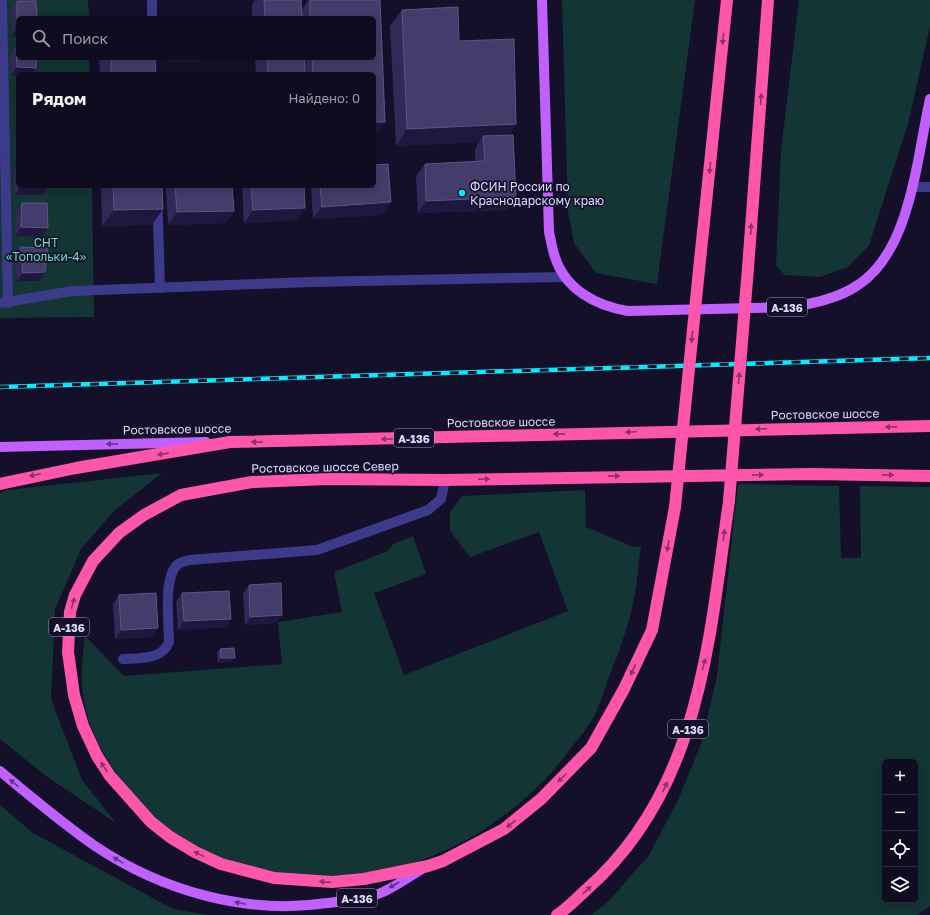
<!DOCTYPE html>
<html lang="ru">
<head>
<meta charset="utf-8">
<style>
  body { margin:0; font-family:"Golos Text",sans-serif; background:#1d1a2d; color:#f1f3f6 }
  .controls { position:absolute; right:12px; bottom:12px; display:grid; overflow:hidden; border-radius:6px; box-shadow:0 2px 10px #0003 }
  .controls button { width:36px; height:36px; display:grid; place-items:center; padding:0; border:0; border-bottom:1px solid #2f2c3e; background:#0f0c20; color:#f1f3f6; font:20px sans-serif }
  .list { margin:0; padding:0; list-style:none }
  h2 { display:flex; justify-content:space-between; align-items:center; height:52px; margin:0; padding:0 16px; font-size:17px }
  h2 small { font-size:13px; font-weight:400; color:#9b9ba5 }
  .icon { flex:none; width:22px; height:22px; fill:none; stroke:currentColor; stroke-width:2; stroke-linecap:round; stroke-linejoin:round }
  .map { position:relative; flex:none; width:930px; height:915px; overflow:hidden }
  .search { position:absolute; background:#0f0c20; box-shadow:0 2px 10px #0003; left:16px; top:16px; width:360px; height:44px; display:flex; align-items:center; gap:10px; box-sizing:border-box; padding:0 14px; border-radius:6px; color:#9b9ba5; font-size:15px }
  .panel { position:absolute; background:#0f0c20; box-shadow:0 2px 10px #0003; left:16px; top:72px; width:360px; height:116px; border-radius:6px }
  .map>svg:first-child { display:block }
</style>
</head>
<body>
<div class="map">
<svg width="930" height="915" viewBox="0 0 930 915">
  <rect width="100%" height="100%" fill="#14102a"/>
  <g fill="#133533" fill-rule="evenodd">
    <polygon points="0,0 88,0 89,18 18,18 18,58 89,58 90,74 18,74 18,186 92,186 94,317 0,318"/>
    <polygon points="562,0 695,0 657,284 596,273 574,243 568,211"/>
    <polygon points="799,0 930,0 930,26 908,124 869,245 848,267 820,277 785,275 776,266 781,151"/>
    <polygon points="162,473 115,510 81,549 55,609 51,699 82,780 116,823 46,776 0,739 0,493 7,490"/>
    <path d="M738,484l101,2 2,72h20l-1,-72 70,1v419l-13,9h-326l18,-14 40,-46 29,-55 23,-56 16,-68zM885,762h30v138h-30z"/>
    <path d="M585,490l1,37 47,20 8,-1c-3,20 -4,42 -9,62 -6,26 -16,52 -26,77 -4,11 -7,23 -13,33 -6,10 -14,20 -21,29 -76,103 -205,155 -330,120 -45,-14 -84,-39 -113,-76 -21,-28 -42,-61 -46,-96 -3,-20 0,-39 2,-59l39,40 158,-12 -4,-42 64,-10 -8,-40 54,-21 5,-7 20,-8 13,38 -52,19 30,82 164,-64 -29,-79 -69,25 -20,-26v-19l12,-16z"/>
    <polygon points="0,805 33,833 173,909 208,915 0,915"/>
  </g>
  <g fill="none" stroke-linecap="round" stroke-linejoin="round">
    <g stroke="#3c3b8a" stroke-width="10">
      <polyline points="152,0 152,18"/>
      <polyline points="157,186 160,288"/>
      <path d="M123,659c17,-1 39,1 46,-17 0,-20 -6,-63 8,-77 3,-3 8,-4 12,-5l128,-10 111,-40 13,-11 4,-19"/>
    </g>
    <g stroke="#3c3b8a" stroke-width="10">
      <polyline points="2,0 8,303"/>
      <polyline points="912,187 930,187"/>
      <polyline points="0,303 73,291 310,282 565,277"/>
    </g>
    <g stroke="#c061ff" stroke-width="10">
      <path d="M542,0l7,232c2,8 3,17 6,25 10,32 41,49 73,54l164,-4c23,-4 47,-9 66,-22 53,-34 59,-129 72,-186"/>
      <polyline points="0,447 206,442"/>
      <path d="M0,771c31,26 62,52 95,75 67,45 152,69 232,57 18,-2 39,-4 56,-11 13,-6 26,-15 39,-23"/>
    </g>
    <g stroke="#ff55ab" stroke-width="12">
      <polyline points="748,268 768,0"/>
      <polyline points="699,270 727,0"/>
      <polyline points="0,484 76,468 230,442 930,426"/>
      <polyline points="675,507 652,630 624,689 591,748 541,799 504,829 443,861 428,866 364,879 332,882 274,878 221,864 195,852 170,837 151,822 110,776 97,756 83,726 74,695 68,652 70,612 75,595 93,561 119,533 144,515 181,495 252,482 327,479 445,480 812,474 930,476"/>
      <path d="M557,915c11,-7 20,-17 30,-26 113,-99 122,-248 142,-388"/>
    </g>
    <g stroke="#06ecff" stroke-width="4.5">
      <polyline id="rail" points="0,387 930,358"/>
    </g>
    <use href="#rail" stroke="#14102a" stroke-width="3" stroke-dasharray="9" stroke-linecap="butt"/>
    <g stroke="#ff55ab" stroke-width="12">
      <polyline points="729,501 748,268"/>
      <polyline points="675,507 699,270"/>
    </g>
  </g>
  <g fill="#322959">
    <polygon points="255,0 301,0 302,10 308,0 380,0 385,122 374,137 374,74 256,74 255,58 374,58 374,18 252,18 252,5"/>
    <polygon points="17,1 18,37 12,36 11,10"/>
    <polygon points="402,10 459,41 516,124 509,135 508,210 418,213 416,176 425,164 475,161 475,149 479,142 396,146 390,26"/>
    <polygon points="16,47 18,74 18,76 11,75 10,56"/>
    <polygon points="99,58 155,58 156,74 100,74"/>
    <polygon points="166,58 228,58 227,59 167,62"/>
    <polygon points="18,133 18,157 15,157 15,138"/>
    <polygon points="18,163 18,186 48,186 42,195 15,195 13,170"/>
    <polygon points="101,186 162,186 152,225 102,226"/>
    <polygon points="168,186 232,186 234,211 225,223 168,225 166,189"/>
    <polygon points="242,186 304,186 305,208 296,220 244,223"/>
    <polygon points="311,186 374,186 391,202 382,215 313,219"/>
    <polygon points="22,203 42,237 15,236 16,212"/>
    <polygon points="20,247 45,272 39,281 17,281 14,256"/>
    <polygon points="249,585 282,615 276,623 245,625 243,594"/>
    <polygon points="182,593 231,619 225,627 178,630 176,602"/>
    <polygon points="119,595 158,628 152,637 115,639 113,604"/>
    <polygon points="220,649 235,658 231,662 218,663 217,653"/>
  </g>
  <g fill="#1e173e">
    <polygon points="17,28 18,28 18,37 12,36"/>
    <polygon points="169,58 228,58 227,59 167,62"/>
    <polygon points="17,67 36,68 31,74 18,74 18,76 11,75"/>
    <polygon points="374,122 385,122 374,137"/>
    <polygon points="516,124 505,141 483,136 479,142 396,146 407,129"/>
    <polygon points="21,186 48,187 42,195 15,195"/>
    <polygon points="516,197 508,210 418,213 426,201"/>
    <polygon points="391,202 382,215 313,219 322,207"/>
    <polygon points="305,208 296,220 244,223 253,210"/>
    <polygon points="163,209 152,225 102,226 114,210"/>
    <polygon points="234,211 225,223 168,225 177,212"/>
    <polygon points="21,227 48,228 42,237 15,236"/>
    <polygon points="45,272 39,281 17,281 23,273"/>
    <polygon points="282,615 276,623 245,625 250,617"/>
    <polygon points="231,619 225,627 178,630 184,621"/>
    <polygon points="158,628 152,637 115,639 121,630"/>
    <polygon points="221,658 235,658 231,662 218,663"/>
  </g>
  <g fill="#443c6a" stroke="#5c5582">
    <polygon points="264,0 301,0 302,18 265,18"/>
    <polygon points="310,0 380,0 385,122 374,122 374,74 313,74 312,58 374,58 374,18 310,18"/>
    <polygon points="17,1 36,1 37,18 18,18 18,28 17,28"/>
    <polygon points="458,7 459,41 514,39 516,124 407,129 402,10"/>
    <polygon points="16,47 18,47 18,58 37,58 36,68 17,67"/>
    <polygon points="111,58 155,58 156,74 111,74"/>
    <polygon points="267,58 304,58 305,74 268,74"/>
    <polygon points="513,135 516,197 426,201 425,164 485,161 483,136"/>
    <polygon points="388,164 391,202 322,207 320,186 374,186 374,165"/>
    <polygon points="21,186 48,186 48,187"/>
    <polygon points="113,186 162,186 163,209 114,210"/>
    <polygon points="175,186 232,186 234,211 177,212"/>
    <polygon points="251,186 304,186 305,208 253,210"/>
    <polygon points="22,203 47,203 48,228 21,227"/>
    <polygon points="20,247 48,248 45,272 23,273"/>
    <polygon points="281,583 282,615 250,617 249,585"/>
    <polygon points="229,591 231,619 184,621 182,593"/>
    <polygon points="156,593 158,628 121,630 119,595"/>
    <polygon points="234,648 235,658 221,658 220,649"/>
  </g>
  <defs><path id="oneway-solid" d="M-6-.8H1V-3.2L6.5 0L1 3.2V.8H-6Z"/></defs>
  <g fill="#8a326a">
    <use href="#oneway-solid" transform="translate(723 39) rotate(96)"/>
    <use href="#oneway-solid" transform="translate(761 99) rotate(-86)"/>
    <use href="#oneway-solid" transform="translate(710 168) rotate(96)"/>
    <use href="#oneway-solid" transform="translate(751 229) rotate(-86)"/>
    <use href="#oneway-solid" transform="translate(692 337) rotate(96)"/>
    <use href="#oneway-solid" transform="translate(739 378) rotate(-85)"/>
    <use href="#oneway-solid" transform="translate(891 427) rotate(179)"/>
    <use href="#oneway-solid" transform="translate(761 429) rotate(178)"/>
    <use href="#oneway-solid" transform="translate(631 432) rotate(178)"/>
    <use href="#oneway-solid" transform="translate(559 434) rotate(179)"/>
    <use href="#oneway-solid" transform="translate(387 439) rotate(179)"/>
    <use href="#oneway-solid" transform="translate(257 442) rotate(179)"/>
    <use href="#oneway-solid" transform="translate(163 454) rotate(171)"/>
    <use href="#oneway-solid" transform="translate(35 475) rotate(168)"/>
    <use href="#oneway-solid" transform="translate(758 475) rotate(-1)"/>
    <use href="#oneway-solid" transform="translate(888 475) rotate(1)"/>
    <use href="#oneway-solid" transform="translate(614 476) rotate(-1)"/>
    <use href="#oneway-solid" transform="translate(484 479) rotate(-1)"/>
    <use href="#oneway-solid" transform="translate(724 535) rotate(-82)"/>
    <use href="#oneway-solid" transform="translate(668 546) rotate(101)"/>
    <use href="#oneway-solid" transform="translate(73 603) rotate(-75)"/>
    <use href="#oneway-solid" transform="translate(704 664) rotate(-76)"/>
    <use href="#oneway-solid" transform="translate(633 670) rotate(115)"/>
    <use href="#oneway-solid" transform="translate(104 767) rotate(-124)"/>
    <use href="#oneway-solid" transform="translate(562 778) rotate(135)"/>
    <use href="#oneway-solid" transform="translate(665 787) rotate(-65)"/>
    <use href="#oneway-solid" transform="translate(511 824) rotate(141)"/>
    <use href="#oneway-solid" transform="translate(199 854) rotate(-154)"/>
    <use href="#oneway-solid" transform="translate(325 882) rotate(-176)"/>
    <use href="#oneway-solid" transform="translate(587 890) rotate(-41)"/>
  </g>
  <g fill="#61348a">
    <use href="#oneway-solid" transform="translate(112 444) rotate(179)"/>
    <use href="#oneway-solid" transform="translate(14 783) rotate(-140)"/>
    <use href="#oneway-solid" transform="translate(118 860) rotate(-149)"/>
    <use href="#oneway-solid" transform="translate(394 885) rotate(150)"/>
    <use href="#oneway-solid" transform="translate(240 903) rotate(-168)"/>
  </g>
  <circle fill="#06ecff" stroke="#14102a" stroke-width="1.5" cx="462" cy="193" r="4"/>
  <g text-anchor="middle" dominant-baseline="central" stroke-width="3.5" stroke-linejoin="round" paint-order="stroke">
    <g fill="#14102a" stroke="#a19dbf" stroke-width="1">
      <rect x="767" y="298" width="40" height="18" rx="3"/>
      <rect x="394" y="429" width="40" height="18" rx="3"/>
      <rect x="49" y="618" width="40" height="18" rx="3"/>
      <rect x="668" y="720" width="40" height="18" rx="3"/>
      <rect x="337" y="889" width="40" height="18" rx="3"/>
    </g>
    <g font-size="11" font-weight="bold" fill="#dddaff">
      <text x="787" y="307">А-136</text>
      <text x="414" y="438">А-136</text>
      <text x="69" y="627">А-136</text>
      <text x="688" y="729">А-136</text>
      <text x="357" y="898">А-136</text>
    </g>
    <g font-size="12" fill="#dddaff" stroke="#14102a" text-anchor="start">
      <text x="470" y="186">ФСИН России по<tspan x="470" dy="14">Краснодарскому краю</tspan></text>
    </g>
    <g font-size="12" fill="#63e2bf" stroke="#14102a">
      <text x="46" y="242">СНТ<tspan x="46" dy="14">«Топольки-4»</tspan></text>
    </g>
    <g font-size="12" fill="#dddaff" stroke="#14102a">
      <text transform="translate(825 414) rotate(-1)">Ростовское шоссе</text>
      <text transform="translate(501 422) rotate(-1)">Ростовское шоссе</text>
      <text transform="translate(177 429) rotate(-1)">Ростовское шоссе</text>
      <text transform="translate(325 467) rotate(-1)">Ростовское шоссе Север</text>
    </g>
  </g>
</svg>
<div class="controls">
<button>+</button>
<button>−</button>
<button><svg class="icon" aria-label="locate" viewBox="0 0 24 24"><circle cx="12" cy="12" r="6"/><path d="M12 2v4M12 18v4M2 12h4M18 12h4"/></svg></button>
<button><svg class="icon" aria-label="layers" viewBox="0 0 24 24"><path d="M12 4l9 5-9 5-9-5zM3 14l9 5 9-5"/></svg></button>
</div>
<div class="search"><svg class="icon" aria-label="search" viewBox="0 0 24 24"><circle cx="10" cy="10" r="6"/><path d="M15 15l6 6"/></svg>Поиск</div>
<section class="panel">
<h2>Рядом<small>Найдено: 0</small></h2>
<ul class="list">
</ul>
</section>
</div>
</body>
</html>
